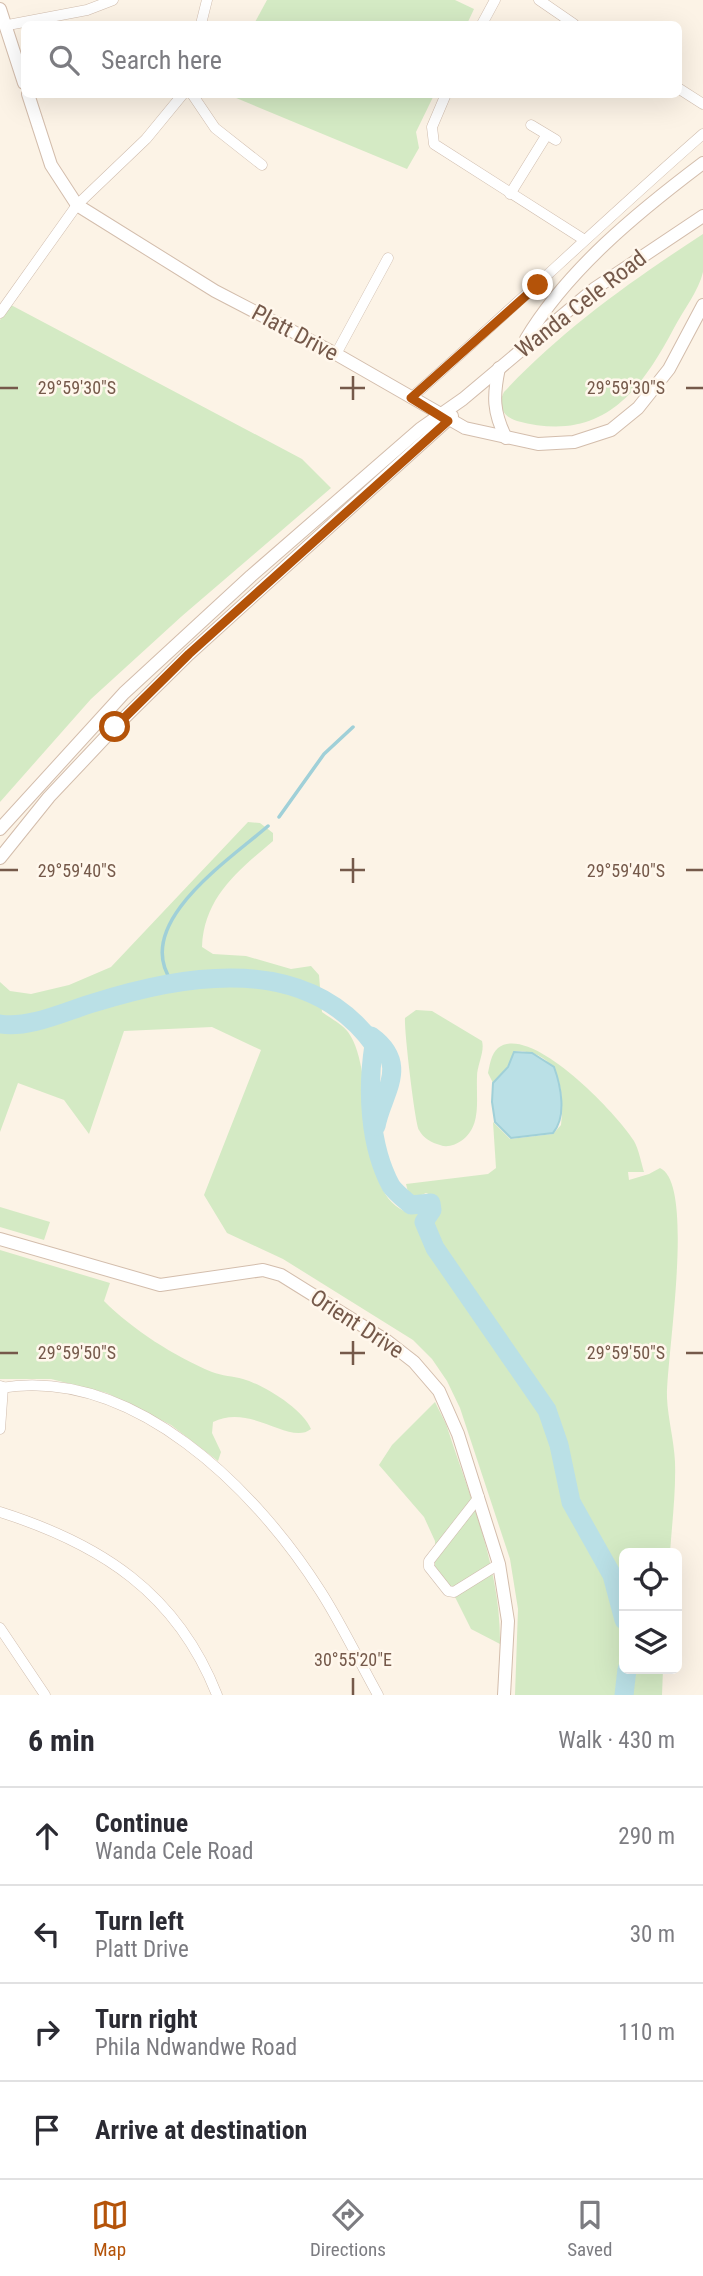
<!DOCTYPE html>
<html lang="en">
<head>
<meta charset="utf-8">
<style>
  body { margin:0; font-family:"Roboto Condensed",sans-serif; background:#f7f7f7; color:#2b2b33 }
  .controls { position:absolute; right:21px; bottom:21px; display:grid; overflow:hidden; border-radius:10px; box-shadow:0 7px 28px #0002 }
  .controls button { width:63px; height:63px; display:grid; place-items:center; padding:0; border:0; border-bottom:2px solid #e1e1e2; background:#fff; color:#2b2b33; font:35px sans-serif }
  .stop { position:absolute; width:21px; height:21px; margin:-16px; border:5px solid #b45309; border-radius:50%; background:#fff }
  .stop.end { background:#b45309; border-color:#fff; box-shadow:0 2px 7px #0008 }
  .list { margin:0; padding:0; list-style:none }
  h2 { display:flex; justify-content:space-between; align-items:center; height:91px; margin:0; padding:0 28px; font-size:30px }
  h2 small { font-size:23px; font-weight:400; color:#7c7c81 }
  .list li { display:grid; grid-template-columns:46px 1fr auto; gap:21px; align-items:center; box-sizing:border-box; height:98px; padding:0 28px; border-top:2px solid #e1e1e2 }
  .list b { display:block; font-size:26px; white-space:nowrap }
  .list p { margin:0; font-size:23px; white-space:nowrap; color:#7c7c81 }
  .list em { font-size:23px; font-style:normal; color:#7c7c81 }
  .icon { flex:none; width:38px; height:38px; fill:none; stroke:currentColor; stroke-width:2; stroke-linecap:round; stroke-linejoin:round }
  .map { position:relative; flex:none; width:703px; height:1695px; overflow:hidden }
  .search { position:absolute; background:#fff; box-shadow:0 7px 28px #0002; left:21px; right:21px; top:21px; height:77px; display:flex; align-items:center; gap:18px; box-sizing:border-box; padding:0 24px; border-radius:10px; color:#7c7c81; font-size:26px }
  .sheet { height:483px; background:#fff }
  nav { display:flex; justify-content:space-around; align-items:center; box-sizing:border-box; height:98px; border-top:2px solid #e1e1e2; background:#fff; font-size:19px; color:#7c7c81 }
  nav a { display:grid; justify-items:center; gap:4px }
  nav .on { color:#b45309 }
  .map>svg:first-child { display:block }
</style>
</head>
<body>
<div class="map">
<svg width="703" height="1695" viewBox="0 0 703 1695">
  <rect width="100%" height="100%" fill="#fcf3e6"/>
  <g fill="#d4eac4">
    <polygon points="267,0 455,0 474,9 467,24 254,24"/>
    <polygon points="229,95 434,95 416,132 419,148 407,169"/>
    <path d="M703,234c0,12 0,26 0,38 -4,18 -20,39 -29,56 -36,68 -74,115 -157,93 -14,-4 -20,-16 -13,-29 59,-63 127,-111 199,-158z"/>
    <polygon points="11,305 302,459 331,488 182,616 91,699 0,802 0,320"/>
    <path d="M248,822l12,1 13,10v8c-35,30 -69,56 -71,106l11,7 33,2 45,13 20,-3 8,9 3,37c8,6 20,12 26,20 31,42 4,165 62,181 7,2 19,0 27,0l1,-15 -12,-5 -11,5 -6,-2 -3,-12 82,-10 8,-6 -3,-46 17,17 43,-5 8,-9c4,-36 -1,-75 -47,-74l-6,15 -15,17 -5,-10c2,-9 3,-19 10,-25 33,-26 121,68 136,93 5,9 7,21 10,31h-16l1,8 20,-6 11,-6c36,16 6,191 7,230 1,21 7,42 8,64 1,30 -3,61 -5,91h-46v116h39l-1,26h-147l3,-86 -8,-50 -50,-151 -13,-27 -15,-22 -19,-19 -130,-81 -56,-26 -23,-38 57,-145 -49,-23 -88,4 -35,103 -25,-34 -46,-17 -18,49v-150l10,9 21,3 38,-9 42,-18z"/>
    <path d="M416,1010l16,1 50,30c3,11 -5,24 -5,36 -1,23 5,50 -16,64 -6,4 -14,7 -21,4 -8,-2 -17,-7 -21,-15 -4,-7 -15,-100 -14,-112z"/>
    <polygon points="0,1207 50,1222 44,1240 0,1227"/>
    <path d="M0,1250l110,33 -6,18c29,29 70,55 108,71 10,4 21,4 31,7 21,6 60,30 68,50 -21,17 -60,-26 -98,-7l-1,11 9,19 -3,9 -47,-36 -64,-32 -56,-14h-51z"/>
    <path d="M435,1402l11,22c23,71 55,144 54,220l-29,-15 -21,-42 -15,-21v-25l-11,-24 -45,-52 13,-20z"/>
  </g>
  <path fill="#bae0e6" stroke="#a0d0d8" stroke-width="2" d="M514,1052l18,1 22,14c7,19 13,50 -1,66l-42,5 -16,-16 -3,-20 1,-19 15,-16z"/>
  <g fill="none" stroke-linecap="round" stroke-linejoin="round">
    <g stroke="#a0d0d8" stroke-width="3.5">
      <polyline points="279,817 324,754 353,727"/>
      <path d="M172,982c-41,-58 57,-122 96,-156"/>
    </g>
    <g stroke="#bae0e6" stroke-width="19">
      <path d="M0,1024c29,5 66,-13 93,-21 94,-30 215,-50 281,42 -7,44 -5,100 17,141 5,7 13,13 20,19l20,-2 1,7 -8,12 11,26 112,162 12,35 12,57 41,73 12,45"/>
      <path d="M371,1036c40,29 11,57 5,90"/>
      <polyline points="624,1695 627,1669"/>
    </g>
    <g stroke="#d0bdae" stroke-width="11">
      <g id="street">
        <polyline points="539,0 574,24"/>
        <polyline points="201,24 207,0"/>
        <polyline points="482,24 495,0"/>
        <polyline points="8,25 87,10 113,0"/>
        <polyline points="678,88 703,104"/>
        <polyline points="192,94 215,128 262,165"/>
        <polyline points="446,94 432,127 434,144 583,239"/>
        <polyline points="531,125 556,140"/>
        <polyline points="510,194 546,136"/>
        <polyline points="0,313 77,205 146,139 183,94"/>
        <polyline points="336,354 388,258"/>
        <path d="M411,398c99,-87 193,-177 292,-264"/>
        <path d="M0,1388c133,-22 256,101 321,204 21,33 38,69 57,103"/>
        <polyline points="0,1429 3,1387 0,1386"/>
        <polyline points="479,1497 429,1561 429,1567 448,1591 454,1592 499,1564"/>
        <path d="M0,1512c101,32 177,81 217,183"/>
        <polyline points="0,1628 45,1695"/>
      </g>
    </g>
    <g stroke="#d3bdac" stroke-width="14">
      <g id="secondary">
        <polyline points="0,9 24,83"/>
        <polyline points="28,94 51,165 77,205 215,291 336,354 465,428 538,444 574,442 611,430 638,408 669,369 703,305"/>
        <path d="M526,339c42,-70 112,-127 177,-176"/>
        <path d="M499,368c-6,28 -6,44 7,70"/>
        <polyline points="0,829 124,693 251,576 420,429 463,399 594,289 703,216"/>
        <polyline points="0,858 49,797 115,727 189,654 452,416"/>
        <polyline points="0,1239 160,1285 263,1270 281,1275 387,1341 414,1362 439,1391 458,1434 499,1564 508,1621 504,1695"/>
      </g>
    </g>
    <use href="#street" stroke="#fff" stroke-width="10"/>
    <use href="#secondary" stroke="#fff" stroke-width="12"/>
  </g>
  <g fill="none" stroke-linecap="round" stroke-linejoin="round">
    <polyline stroke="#b45309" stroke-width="9" points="115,727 189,654 448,421 411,398 538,285"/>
  </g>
  <path fill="none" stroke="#75594a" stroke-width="2.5" d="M353,376v24M0,388h18M340,388h25M686,388h17M353,858v25M0,870h18M340,870h25M686,870h17M353,1341v24M0,1353h18M340,1353h25M686,1353h17M353,1678v17"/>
  <g text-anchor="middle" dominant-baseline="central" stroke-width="5" stroke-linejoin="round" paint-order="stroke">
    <g font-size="23" fill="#75594a" stroke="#fff7ec">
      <text transform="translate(581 304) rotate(-38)">Wanda Cele Road</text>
      <text transform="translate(295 333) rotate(28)">Platt Drive</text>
      <text transform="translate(357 1324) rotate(33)">Orient Drive</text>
    </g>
  </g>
  <g font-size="18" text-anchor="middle" fill="#75594a" stroke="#fff7ec" stroke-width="5" stroke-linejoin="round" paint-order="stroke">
    <text x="77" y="394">29°59'30"S</text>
    <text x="626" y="394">29°59'30"S</text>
    <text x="77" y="877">29°59'40"S</text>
    <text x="626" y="877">29°59'40"S</text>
    <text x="77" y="1359">29°59'50"S</text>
    <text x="626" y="1359">29°59'50"S</text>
    <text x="353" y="1666">30°55'20"E</text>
  </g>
</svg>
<div class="controls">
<button><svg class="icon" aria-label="locate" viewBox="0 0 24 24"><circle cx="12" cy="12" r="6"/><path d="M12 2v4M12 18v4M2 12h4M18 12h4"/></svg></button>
<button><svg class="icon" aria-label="layers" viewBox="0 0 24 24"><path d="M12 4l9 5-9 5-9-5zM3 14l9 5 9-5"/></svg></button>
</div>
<div class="stop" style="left:115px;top:727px"></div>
<div class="stop end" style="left:538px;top:285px"></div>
<div class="search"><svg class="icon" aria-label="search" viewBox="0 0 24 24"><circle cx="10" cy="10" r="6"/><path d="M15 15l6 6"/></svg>Search here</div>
</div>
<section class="sheet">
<h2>6 min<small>Walk · 430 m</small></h2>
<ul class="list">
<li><svg class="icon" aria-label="ahead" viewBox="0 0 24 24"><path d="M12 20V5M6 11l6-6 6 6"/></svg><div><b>Continue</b><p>Wanda Cele Road</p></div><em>290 m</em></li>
<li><svg class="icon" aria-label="left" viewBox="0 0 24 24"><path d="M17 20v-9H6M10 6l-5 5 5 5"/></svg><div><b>Turn left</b><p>Platt Drive</p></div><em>30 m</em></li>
<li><svg class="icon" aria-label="right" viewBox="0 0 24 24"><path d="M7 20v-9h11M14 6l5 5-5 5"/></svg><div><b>Turn right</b><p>Phila Ndwandwe Road</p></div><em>110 m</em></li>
<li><svg class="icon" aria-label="arrive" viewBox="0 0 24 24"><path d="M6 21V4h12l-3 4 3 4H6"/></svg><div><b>Arrive at destination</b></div></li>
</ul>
</section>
<nav>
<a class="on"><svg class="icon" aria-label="map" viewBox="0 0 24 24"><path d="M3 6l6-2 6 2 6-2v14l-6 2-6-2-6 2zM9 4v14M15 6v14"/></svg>Map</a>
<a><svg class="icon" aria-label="directions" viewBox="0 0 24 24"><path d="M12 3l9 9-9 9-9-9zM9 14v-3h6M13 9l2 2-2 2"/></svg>Directions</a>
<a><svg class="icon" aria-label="saved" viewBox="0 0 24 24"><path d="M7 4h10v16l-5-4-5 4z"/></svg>Saved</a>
</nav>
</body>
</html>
